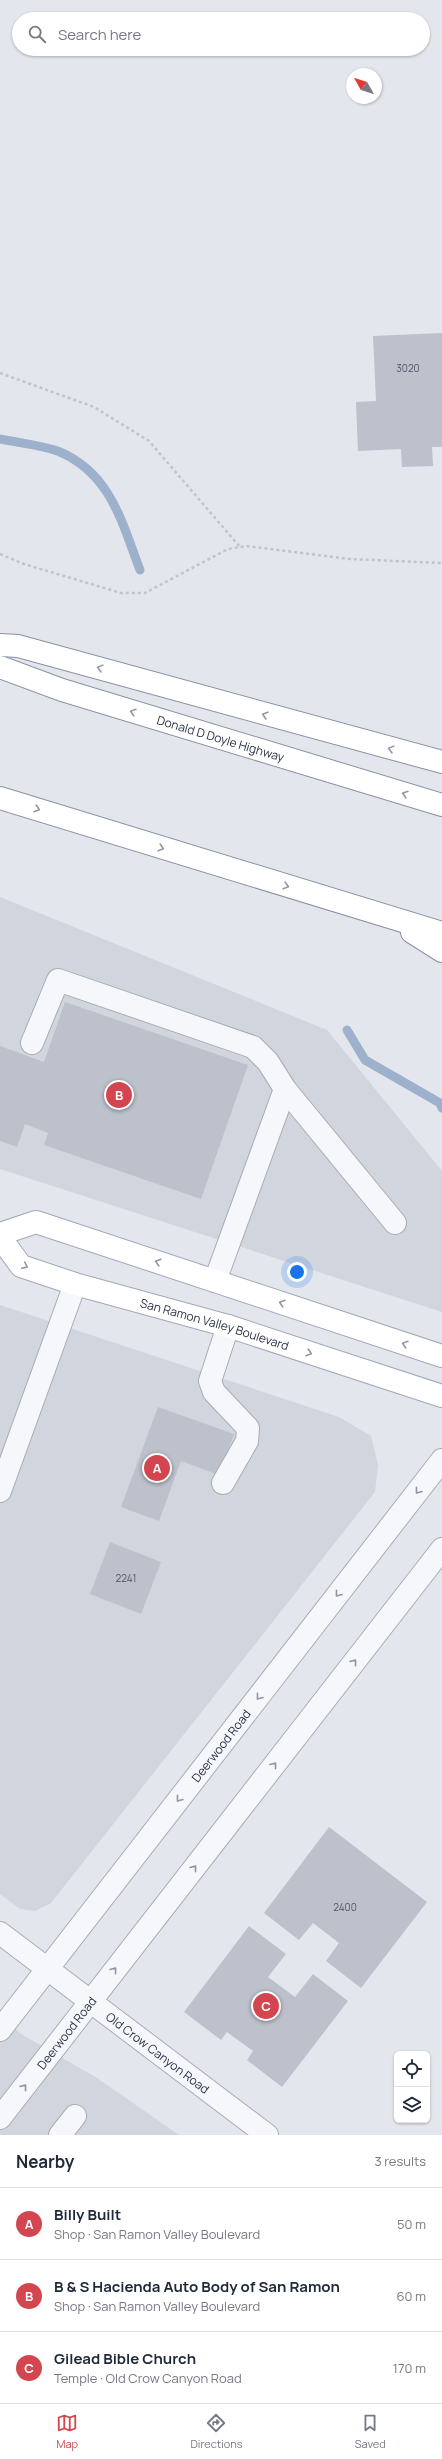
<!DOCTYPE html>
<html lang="en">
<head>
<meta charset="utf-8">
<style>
  body { margin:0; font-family:Manrope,sans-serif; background:#f2f2f3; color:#1f2937 }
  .controls { position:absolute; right:12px; bottom:12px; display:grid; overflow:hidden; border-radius:6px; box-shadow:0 1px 3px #0004 }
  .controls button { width:36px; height:36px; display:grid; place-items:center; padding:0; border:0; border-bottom:1px solid #e0e1e3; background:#fff; color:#1f2937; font:20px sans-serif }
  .compass { position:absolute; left:346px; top:68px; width:36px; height:36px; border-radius:50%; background:#fff; box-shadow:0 1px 3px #0004; rotate:309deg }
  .you { position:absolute; left:297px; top:1272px; width:14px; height:14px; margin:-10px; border:3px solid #fff; border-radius:50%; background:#1a73e8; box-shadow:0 0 0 6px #1a73e833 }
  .badge { display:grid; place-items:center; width:26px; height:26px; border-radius:50%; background:#d34650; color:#fff; font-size:13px; font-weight:700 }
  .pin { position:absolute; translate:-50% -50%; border:2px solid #fff; box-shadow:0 1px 4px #0006 }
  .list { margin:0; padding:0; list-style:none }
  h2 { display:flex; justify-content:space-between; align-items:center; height:52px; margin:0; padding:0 16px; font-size:17px }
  h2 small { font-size:13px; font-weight:400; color:#747a83 }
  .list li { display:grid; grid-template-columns:26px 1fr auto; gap:12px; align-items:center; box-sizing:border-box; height:72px; padding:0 16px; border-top:1px solid #e0e1e3 }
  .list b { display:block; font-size:15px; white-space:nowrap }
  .list p { margin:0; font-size:13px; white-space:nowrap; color:#747a83 }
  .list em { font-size:13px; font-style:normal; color:#747a83 }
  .icon { flex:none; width:22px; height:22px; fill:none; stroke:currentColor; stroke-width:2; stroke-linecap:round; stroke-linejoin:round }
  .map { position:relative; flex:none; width:442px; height:2135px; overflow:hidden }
  .search { position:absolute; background:#fff; box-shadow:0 1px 3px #0004; left:12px; right:12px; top:12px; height:44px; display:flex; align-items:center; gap:10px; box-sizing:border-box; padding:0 14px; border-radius:22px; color:#747a83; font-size:15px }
  .sheet { height:268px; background:#fff }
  nav { display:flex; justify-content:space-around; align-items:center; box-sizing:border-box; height:56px; border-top:1px solid #e0e1e3; background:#fff; font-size:11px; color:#747a83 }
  nav a { display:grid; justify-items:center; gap:2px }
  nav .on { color:#d34650 }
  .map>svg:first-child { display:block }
</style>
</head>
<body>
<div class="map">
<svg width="442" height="2135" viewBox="0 0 442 2135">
  <rect width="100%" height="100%" fill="#e3e6ec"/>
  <g fill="#d1d5de">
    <polygon points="0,897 327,1030 442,1171 442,1312 0,1169"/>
    <polygon points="0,1305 339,1417 371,1436 378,1465 375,1492 51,1903 35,1911 20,1909 0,1894"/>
    <polygon points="0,2015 21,2034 97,2078 179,2135 0,2135"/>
  </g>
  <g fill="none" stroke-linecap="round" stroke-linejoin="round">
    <g stroke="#9eb1cc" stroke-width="9">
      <path d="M0,439c19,4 42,6 60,13 51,22 62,71 80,118"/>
      <polyline points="347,1030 365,1060 440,1103 442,1108"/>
    </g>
  </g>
  <g fill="#bdc1cc">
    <polygon points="442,333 442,447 432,447 433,466 402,467 401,449 358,451 356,402 376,401 373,336"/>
    <polygon points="65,1002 248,1065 201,1199 44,1145 48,1133 25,1124 17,1147 0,1141 0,1046 44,1062"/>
    <polygon points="158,1407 234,1434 219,1475 181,1461 159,1521 121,1507"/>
    <polygon points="110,1542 161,1562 141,1614 90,1594"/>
    <polygon points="329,1827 427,1902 361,1988 326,1961 339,1943 313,1923 299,1940 264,1913"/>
    <polygon points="249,1926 286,1954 268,1977 295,1997 313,1974 348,2001 282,2087 247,2060 253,2051 227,2032 221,2040 184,2012"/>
  </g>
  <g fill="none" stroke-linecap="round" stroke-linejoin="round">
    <g stroke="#a8acb7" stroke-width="24">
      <g id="minor">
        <polyline points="32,1043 58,980 253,1047 268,1062 285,1089 215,1281"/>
        <polyline points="285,1089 395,1223"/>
        <polyline points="223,1483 247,1441 248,1428 214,1392 210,1381 228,1326"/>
        <polyline points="0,1491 75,1284"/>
        <path id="s1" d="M0,1933l267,202"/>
        <path id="s2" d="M0,2030l442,-570"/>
        <path id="s3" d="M0,2118l442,-569"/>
        <polyline points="60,2135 75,2116"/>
      </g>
    </g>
    <g stroke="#a2a9b8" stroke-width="24">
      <g id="major">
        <polyline points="0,1234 36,1222 442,1356"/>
        <path id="s4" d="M0,1237l21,29 54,18 153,42 214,70"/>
      </g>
    </g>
    <g stroke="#8a92a3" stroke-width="24">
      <g id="highway">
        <polyline points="0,645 18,646 442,762"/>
        <path id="s5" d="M0,667l62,23 380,115"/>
        <polyline points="0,798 442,933"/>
        <polyline points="412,932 442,951"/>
      </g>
    </g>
    <g stroke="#c1c4cb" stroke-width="2.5" stroke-dasharray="3 3" stroke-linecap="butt">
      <polyline points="0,373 94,407 149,441 240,547"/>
      <polyline points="0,554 24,564 121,593 145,593 228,549 246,546 349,559 442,563"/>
    </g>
    <use href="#minor" stroke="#f6f7fa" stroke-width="22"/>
    <use href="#major" stroke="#fff" stroke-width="22"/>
    <use href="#highway" stroke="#fff" stroke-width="22"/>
  </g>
  <defs><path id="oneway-chevron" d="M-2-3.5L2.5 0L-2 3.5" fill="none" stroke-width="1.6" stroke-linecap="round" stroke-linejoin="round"/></defs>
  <g stroke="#9498a2">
    <use href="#oneway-chevron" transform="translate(100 668) rotate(-165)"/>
    <use href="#oneway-chevron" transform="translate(133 712) rotate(-163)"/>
    <use href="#oneway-chevron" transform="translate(265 715) rotate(-164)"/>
    <use href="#oneway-chevron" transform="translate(391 749) rotate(-165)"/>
    <use href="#oneway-chevron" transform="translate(405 794) rotate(-163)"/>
    <use href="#oneway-chevron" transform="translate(37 809) rotate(17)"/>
    <use href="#oneway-chevron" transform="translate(161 848) rotate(17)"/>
    <use href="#oneway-chevron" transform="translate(286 886) rotate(17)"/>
    <use href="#oneway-chevron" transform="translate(158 1262) rotate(-162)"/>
    <use href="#oneway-chevron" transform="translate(25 1266) rotate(26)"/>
    <use href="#oneway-chevron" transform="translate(282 1303) rotate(-162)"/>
    <use href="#oneway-chevron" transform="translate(405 1344) rotate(-162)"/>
    <use href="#oneway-chevron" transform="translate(309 1353) rotate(18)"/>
  </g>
  <g stroke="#9094a0">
    <use href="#oneway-chevron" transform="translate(418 1491) rotate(128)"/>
    <use href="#oneway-chevron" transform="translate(338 1594) rotate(128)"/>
    <use href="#oneway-chevron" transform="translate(354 1662) rotate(-52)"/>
    <use href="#oneway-chevron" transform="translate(259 1697) rotate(128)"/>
    <use href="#oneway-chevron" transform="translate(274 1765) rotate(-52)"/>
    <use href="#oneway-chevron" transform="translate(179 1799) rotate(128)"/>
    <use href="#oneway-chevron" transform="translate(194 1868) rotate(-52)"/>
    <use href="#oneway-chevron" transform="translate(114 1970) rotate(-52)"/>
    <use href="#oneway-chevron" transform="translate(24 2087) rotate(-52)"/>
  </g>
  <g text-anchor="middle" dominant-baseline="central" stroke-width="4" stroke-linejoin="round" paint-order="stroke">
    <g font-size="10" fill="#4f5667">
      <text x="408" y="368">3020</text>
      <text x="126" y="1578">2241</text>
      <text x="345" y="1907">2400</text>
    </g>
    <g font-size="12" fill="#2a3245" stroke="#f3f5f9">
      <text stroke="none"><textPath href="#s5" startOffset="232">Donald D Doyle Highway</textPath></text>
      <text stroke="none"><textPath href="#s4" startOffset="238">San Ramon Valley Boulevard</textPath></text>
      <text stroke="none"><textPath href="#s2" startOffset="360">Deerwood Road</textPath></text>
      <text stroke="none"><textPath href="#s3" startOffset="108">Deerwood Road</textPath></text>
      <text stroke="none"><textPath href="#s1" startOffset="198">Old Crow Canyon Road</textPath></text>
    </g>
  </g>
</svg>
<div class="controls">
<button><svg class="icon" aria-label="locate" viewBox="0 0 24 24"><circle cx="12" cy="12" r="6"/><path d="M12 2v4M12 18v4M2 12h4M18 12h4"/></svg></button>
<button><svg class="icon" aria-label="layers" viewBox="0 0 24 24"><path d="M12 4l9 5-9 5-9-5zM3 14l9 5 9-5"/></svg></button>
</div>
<svg class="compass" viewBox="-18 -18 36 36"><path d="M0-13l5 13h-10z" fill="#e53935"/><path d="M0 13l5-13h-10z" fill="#747a83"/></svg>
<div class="you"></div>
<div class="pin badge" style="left:157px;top:1468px">A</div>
<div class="pin badge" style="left:119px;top:1095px">B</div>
<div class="pin badge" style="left:266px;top:2006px">C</div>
<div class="search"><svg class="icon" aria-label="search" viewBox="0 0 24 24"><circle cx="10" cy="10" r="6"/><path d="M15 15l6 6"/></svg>Search here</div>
</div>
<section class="sheet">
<h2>Nearby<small>3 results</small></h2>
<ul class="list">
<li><span class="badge">A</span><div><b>Billy Built</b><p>Shop · San Ramon Valley Boulevard</p></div><em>50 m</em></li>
<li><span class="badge">B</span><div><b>B &amp; S Hacienda Auto Body of San Ramon</b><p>Shop · San Ramon Valley Boulevard</p></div><em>60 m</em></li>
<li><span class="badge">C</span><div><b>Gilead Bible Church</b><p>Temple · Old Crow Canyon Road</p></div><em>170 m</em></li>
</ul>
</section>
<nav>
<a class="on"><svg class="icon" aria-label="map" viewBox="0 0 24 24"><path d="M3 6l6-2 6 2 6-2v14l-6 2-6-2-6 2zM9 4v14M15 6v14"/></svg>Map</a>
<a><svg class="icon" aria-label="directions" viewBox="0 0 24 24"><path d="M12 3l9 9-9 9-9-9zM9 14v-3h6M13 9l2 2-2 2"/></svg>Directions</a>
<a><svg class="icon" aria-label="saved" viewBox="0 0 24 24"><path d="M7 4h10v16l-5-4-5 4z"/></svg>Saved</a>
</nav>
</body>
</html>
